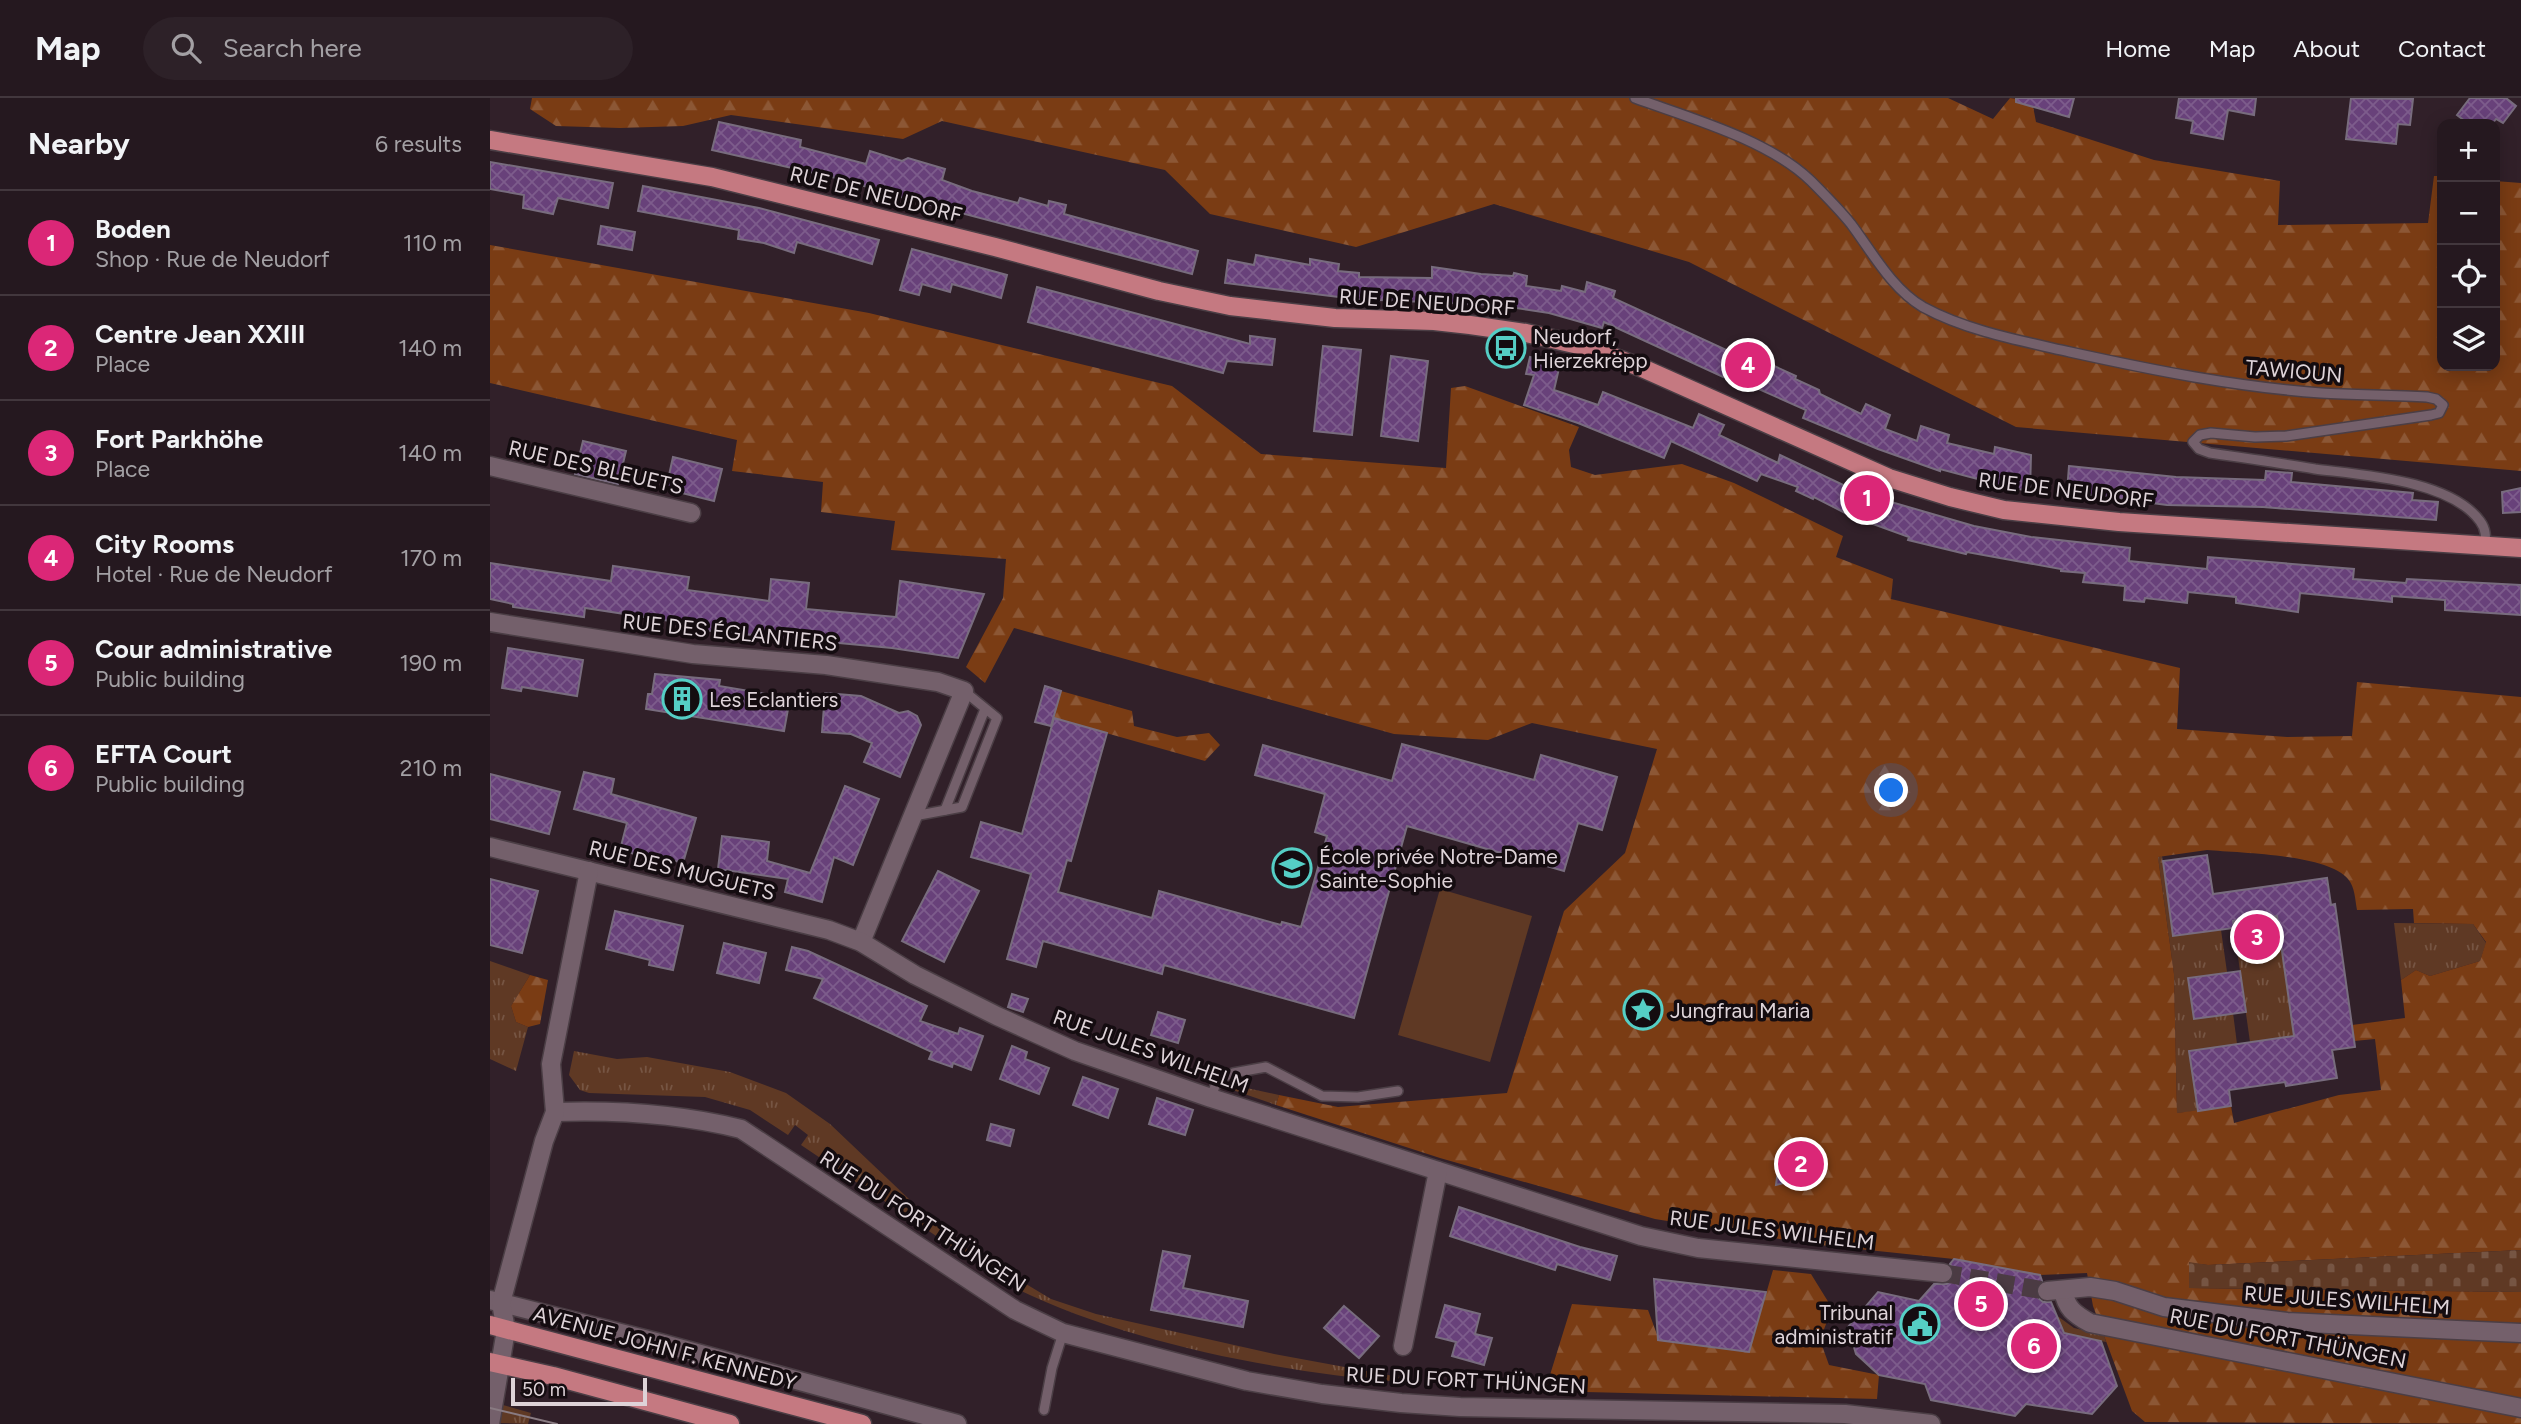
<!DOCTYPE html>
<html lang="en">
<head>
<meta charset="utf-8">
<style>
  body { margin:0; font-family:Figtree,sans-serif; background:#2d2128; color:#f1f3f6 }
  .controls { position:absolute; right:21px; top:21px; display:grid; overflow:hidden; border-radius:14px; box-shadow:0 4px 18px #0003 }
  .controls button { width:63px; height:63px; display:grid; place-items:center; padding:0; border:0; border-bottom:2px solid #42373d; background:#25181f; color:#f1f3f6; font:35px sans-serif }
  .scale { position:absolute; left:21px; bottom:18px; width:136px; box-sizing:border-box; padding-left:7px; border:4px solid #ded3d8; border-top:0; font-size:19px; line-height:24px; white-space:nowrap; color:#ded3d8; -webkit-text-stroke:5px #140c10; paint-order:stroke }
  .you { position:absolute; left:1402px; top:693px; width:24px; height:24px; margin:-18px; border:5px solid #fff; border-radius:50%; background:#1a73e8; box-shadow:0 0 0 10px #1a73e833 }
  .badge { display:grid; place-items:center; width:46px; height:46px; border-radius:50%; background:#db2777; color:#fff; font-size:23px; font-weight:700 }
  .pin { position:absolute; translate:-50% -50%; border:4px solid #fff; box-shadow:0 2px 7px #0006 }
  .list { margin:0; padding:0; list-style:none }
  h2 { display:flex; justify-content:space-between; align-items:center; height:91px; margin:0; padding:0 28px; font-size:30px }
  h2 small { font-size:23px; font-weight:400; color:#a3a0a4 }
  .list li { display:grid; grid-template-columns:46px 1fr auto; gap:21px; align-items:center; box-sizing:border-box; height:105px; padding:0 28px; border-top:2px solid #42373d }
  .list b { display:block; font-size:26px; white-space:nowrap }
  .list p { margin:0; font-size:23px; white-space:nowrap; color:#a3a0a4 }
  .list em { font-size:23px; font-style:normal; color:#a3a0a4 }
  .icon { flex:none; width:38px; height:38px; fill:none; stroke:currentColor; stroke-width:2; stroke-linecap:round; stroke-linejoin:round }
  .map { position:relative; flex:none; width:2031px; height:1326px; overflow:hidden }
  header { display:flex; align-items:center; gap:42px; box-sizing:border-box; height:98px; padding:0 35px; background:#25181f; border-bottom:2px solid #42373d }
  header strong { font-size:33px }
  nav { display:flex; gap:38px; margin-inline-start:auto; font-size:24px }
  .search { width:490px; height:63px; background:#2d2128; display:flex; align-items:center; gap:18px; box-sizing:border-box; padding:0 24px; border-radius:38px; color:#a3a0a4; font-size:26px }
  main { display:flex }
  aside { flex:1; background:#25181f }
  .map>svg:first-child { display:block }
</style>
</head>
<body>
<header>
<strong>Map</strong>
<div class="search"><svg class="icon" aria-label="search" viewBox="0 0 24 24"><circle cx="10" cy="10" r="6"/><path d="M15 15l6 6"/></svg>Search here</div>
<nav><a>Home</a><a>Map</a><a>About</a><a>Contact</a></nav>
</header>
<main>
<aside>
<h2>Nearby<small>6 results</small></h2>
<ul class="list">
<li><span class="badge">1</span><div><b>Boden</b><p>Shop · Rue de Neudorf</p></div><em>110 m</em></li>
<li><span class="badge">2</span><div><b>Centre Jean XXIII</b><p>Place</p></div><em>140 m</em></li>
<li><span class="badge">3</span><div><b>Fort Parkhöhe</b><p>Place</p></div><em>140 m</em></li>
<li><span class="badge">4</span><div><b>City Rooms</b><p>Hotel · Rue de Neudorf</p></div><em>170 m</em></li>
<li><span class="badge">5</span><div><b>Cour administrative</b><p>Public building</p></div><em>190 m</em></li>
<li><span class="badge">6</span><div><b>EFTA Court</b><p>Public building</p></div><em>210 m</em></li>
</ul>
</aside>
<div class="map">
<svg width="2031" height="1326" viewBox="0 0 2031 1326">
  <defs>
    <pattern id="grass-tufts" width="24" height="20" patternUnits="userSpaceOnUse" patternTransform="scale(1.75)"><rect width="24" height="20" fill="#5f3924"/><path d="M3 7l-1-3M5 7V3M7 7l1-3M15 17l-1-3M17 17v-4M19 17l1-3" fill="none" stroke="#765543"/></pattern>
    <pattern id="forest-firs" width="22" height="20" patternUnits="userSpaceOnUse" patternTransform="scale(1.75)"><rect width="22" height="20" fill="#7a3c14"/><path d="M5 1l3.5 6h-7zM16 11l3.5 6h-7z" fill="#8c5735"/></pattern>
    <pattern id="cemetery-stones" width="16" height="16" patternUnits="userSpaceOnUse" patternTransform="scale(1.75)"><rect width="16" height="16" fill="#5f3924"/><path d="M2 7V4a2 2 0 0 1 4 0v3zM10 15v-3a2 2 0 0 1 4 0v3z" fill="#765543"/></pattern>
    <pattern id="building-cross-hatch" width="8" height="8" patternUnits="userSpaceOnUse" patternTransform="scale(1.75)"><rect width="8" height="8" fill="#68417a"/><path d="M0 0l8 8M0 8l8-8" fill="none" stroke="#7d5c8c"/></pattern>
  </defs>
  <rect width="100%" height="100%" fill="#312029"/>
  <g fill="url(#grass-tufts)">
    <polygon points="1672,758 1683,838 1723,833 1730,825 1737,874 1698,881 1704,921 1743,915 1747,946 1699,953 1708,1013 1687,1015 1684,876 1668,759"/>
    <polygon points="1787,818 1804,938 1760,944 1743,823"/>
    <polygon points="1904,825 1983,826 1996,845 1990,863 1940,878 1926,872 1911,882"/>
    <polygon points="0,863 40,877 21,908 26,924 38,929 26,973 0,961"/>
    <path d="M84,953l43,8 30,-2 83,15 56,21 44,31 121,115 100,60 45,15 178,40 125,23v5c-127,-11 -276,-40 -390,-97l-208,-140 7,-10 -13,-10 -7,10 -38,-25 -45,-13 -116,-4 -9,-3 -11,-15z"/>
    <polygon points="738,986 789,997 786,1007 737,990"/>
    <polygon points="1566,1217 1584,1230 1614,1237 1616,1244 1574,1235"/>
    <polygon points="13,1307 41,1315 38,1326 10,1325"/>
  </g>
  <g fill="url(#forest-firs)" fill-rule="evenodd">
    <polygon points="42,0 1458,0 1503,21 1520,0 1542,3 1546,24 1664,62 1790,83 1788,127 1938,125 1944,78 1952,78 1952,268 2005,268 2005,83 2031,85 2031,373 1526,329 1199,164 1004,106 866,149 720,116 675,72 452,23 413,41 241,17 193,28 130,30 66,28 40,11"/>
    <path d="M0,147l379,68 303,73 89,68 185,14 5,-80 14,-2 114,41 -10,23 2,17 24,8 87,-11 52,19 109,53 -7,21 57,22 -2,20 289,69 -3,61 110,8 65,-1 5,-54 164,15v553l-313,15 -18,-2 -1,25 332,4v132l-376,-2 -13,-11 -39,-105 -6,-33 -47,2 -86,-16 -143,-15 -156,-25 -215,-61 -164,-53 3,-10 59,12 169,-14 57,-182 61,-58 32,-104 -125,-26 -44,17 -94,-6 -380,-106 -29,55 -19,-16 37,-69 3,-39 -115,-9 4,-29 -74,-9 2,-30 -91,-11 5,-31 -247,-57zM1717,752c32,3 120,4 141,29 7,8 7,20 9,31l56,-1 1,14 59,1 13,18 -6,19 -50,15 -14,-6 -15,10 4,38 -53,7 2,16 21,-2 6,51 -42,5 -105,28 -3,-17 -54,7 -3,-139 -16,-117z"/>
    <polygon points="571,593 642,613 644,628 687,639 719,635 730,647 715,663 563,620"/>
    <polygon points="40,877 58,882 50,926 38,929 26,924 21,908"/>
    <polygon points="1283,1172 1321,1176 1342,1210 1330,1242 1339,1267 1389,1277 1387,1301 1055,1293 1082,1206 1158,1212 1169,1242 1259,1254"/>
  </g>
  <polygon fill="url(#cemetery-stones)" points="2031,1152 2031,1194 1699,1190 1699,1164 1718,1167"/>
  <polygon fill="#5f3924" points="950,791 1042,818 1000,964 908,937"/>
  <g fill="url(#building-cross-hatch)" stroke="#786c7e" stroke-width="2">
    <polygon points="1526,0 1584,0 1579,19 1526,4"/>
    <polygon points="1689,0 1766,0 1764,17 1738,12 1733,41 1701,35 1703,23 1686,20"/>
    <polygon points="1861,0 1923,1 1920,27 1908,26 1906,46 1856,41"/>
    <polygon points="1980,0 2016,0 2026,8 2013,25 2006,21 2002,26 1979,26 1967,17"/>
    <polygon points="229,24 311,42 310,49 376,66 380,53 412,63 418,60 455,71 452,82 482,93 528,105 530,100 558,108 559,103 576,107 574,116 708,153 702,176 403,97 355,82 222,52"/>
    <polygon points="0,64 123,85 118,110 68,100 63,116 33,110 34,97 0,91"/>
    <polygon points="153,88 269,110 389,142 382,166 307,144 304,155 274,145 248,141 249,132 148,113"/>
    <polygon points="111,128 145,134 142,152 108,146"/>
    <polygon points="422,151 517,177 511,200 462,186 460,194 432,186 429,197 410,192"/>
    <polygon points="766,157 820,167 820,161 849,166 848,173 869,175 869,179 942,180 942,169 991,176 1023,178 1024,175 1037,178 1036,188 1071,193 1072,188 1095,194 1097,184 1125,193 1123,200 1247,257 1254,243 1275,254 1271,262 1306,278 1305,281 1329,292 1330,296 1371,316 1376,306 1400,317 1395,331 1427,343 1431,328 1459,337 1457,345 1504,356 1505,349 1541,357 1540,393 1499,386 1499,384 1450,371 1450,373 1388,351 1313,320 1316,312 1264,289 1266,283 1237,269 1233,279 1114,224 1112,230 1059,215 1007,207 865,201 735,185 738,162 764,167"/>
    <polygon points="547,189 760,246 760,238 785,241 782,267 737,263 733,275 538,224"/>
    <polygon points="833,248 871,252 862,337 824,333"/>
    <polygon points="901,258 938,263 928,343 891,338"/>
    <polygon points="1040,259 1070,266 1064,292 1108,307 1113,294 1203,330 1209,316 1234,327 1229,337 1288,365 1290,357 1370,395 1484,428 1541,439 1640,450 1639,463 1717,471 1718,459 1864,471 1863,481 1916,485 1917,481 2031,487 2031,517 1955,512 1955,502 1902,498 1902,504 1810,495 1808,514 1746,505 1746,499 1698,494 1697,505 1655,500 1654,504 1634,502 1635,488 1593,484 1595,475 1571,473 1571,471 1477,454 1476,456 1418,442 1419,439 1361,418 1324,399 1323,401 1306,393 1308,389 1271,376 1267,383 1181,343 1174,360 1088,325 1034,307 1044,277 1036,276"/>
    <polygon points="93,343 136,353 128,386 85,376"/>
    <polygon points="183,359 232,371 224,403 176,391"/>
    <polygon points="1579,368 1686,379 1775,382 1776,373 1802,375 1801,384 1923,395 1922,402 1948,404 1946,422 1773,409 1677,407 1577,394"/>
    <polygon points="2031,390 2031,414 2013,415 2012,394"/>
    <polygon points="0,465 121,483 123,468 199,479 197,492 279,503 281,481 319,485 316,511 406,519 410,483 494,496 468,560 402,550 212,532 213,528 95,510 94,519 23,509 23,506 0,501"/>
    <polygon points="18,550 93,562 87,598 32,589 31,593 12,590"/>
    <polygon points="165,576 230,582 229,588 300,600 294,633 156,611 158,596 162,596"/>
    <polygon points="555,588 571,593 561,628 545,624"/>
    <polygon points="335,595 371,598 409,615 418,613 427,618 431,627 410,679 374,664 382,645 361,636 332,634"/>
    <polygon points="564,620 617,635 581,763 577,762 568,794 662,820 669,793 791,827 792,824 811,829 837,738 825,734 835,696 765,677 773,647 902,683 912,646 1044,682 1051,657 1127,679 1112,732 1088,725 1074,773 917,728 864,920 674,867 672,876 553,843 546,869 517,861 541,776 481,759 491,724 532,736"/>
    <polygon points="94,674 124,681 121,696 206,720 193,765 164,757 163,761 130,752 137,725 84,711"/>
    <polygon points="0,676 70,694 59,736 0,721"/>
    <polygon points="355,688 389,701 363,767 344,759 332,804 295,794 298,781 228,771 232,738 279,744 277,763 320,775"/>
    <polygon points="1717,757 1723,796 1837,780 1841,807 1845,806 1865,949 1842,952 1847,980 1796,988 1795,984 1739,992 1741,1008 1708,1013 1699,953 1804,938 1787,818 1743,823 1744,830 1683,838 1673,763"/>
    <polygon points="448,773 489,793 454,864 412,843"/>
    <polygon points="0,781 48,793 32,855 0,847"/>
    <polygon points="125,813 193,828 183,872 159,867 160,862 116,851"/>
    <polygon points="234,845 276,855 269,885 227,875"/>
    <polygon points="302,849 318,853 437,908 430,923 468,936 470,930 493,938 481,972 463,965 462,969 439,961 442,954 324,900 333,881 296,872"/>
    <polygon points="1750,873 1756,914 1704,921 1698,880"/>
    <polygon points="522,896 538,901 533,914 518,909"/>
    <polygon points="668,914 695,922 688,945 661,937"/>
    <polygon points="522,948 537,954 535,961 559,970 549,996 510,981"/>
    <polygon points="593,979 628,991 618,1020 583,1007"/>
    <polygon points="667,1000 703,1012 695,1037 659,1026"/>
    <polygon points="501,1026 524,1032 520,1048 497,1042"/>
    <polygon points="1290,1058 1332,1059 1336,1074 1286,1087"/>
    <polygon points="969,1109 1090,1149 1127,1158 1120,1182 1067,1166 1065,1172 960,1138"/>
    <polygon points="673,1153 700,1158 693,1190 758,1203 753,1229 661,1212"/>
    <polygon points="1464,1161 1550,1177 1552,1183 1546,1189 1547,1199 1553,1204 1561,1204 1574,1235 1611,1243 1627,1288 1602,1316 1536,1306 1525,1318 1441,1302 1435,1286 1389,1277 1366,1256 1358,1229 1388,1194 1429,1203 1444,1186 1457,1186 1462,1182 1464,1175 1460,1166"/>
    <polygon points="1164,1181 1276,1194 1259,1254 1168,1242"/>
    <polygon points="955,1207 990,1216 985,1236 1002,1240 994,1267 962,1258 966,1244 946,1239"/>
    <polygon points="854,1208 889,1238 869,1260 834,1230"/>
  </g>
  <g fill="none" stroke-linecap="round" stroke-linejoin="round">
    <polyline stroke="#4b3b43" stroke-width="18" stroke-dasharray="18 9" stroke-linecap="butt" points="1453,1175 1557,1193"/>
    <g stroke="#4b3e45" stroke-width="12">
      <g id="service">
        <path d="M1145,0c55,20 134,42 176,83 14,14 28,28 40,43 21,28 41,65 72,83 44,24 99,34 147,45 82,18 167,35 251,41 35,2 71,2 106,4l9,2 7,6 -4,8 -8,2 -145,21 -31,1 -44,-4 -11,2 -7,7 6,7 11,4c35,5 70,10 105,16 47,6 135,11 165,52 6,8 6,16 5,25"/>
        <polyline points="455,712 495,611"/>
        <polyline points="424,718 472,709 507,620 474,593"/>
        <polyline points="721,1000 727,982 743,975 776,969 832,998 868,999 908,993"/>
        <polyline points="554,1312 562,1270 573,1235"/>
      </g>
    </g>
    <g stroke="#4b3e45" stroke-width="21">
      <g id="minor">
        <polyline points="0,368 201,415"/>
        <polyline points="0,524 203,556 336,567 448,584 474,593 371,844"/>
        <polyline points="0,749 339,832 371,844 425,877 507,918 585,953 721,1000 1151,1138 1208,1150 1453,1175"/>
        <path d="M65,1014c62,-2 126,2 186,17l274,181 48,23 184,48 75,13 79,9 59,4 385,7 86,10"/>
        <path d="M1573,1192c3,18 11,24 27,33l431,85"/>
        <polyline points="1557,1193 1600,1189 1625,1193 1674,1209 1797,1224 2031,1235"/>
        <polyline points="0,1202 174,1246 467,1326"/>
        <polyline points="16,1232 11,1205 54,1043 65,1014 61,966 99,773"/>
        <polyline points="913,1248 948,1073"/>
      </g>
    </g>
    <g stroke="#4b3e45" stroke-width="21">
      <polyline id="tertiary" points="0,1326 16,1232"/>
    </g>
    <g stroke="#4b3e45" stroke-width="21">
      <g id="primary">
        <polyline points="0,42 222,79 505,149 669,193 740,208 845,220 944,223 980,227 1036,235 1093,248 1150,269 1399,380 1460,399 1514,412 1629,424 2031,450"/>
        <polyline points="0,1227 372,1326"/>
        <polyline points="0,1264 63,1278 240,1326"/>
      </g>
    </g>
    <use href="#service" stroke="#74606b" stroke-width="9"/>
    <use href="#minor" stroke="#74606b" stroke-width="18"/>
    <use href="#tertiary" stroke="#74606b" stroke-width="18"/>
    <use href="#primary" stroke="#c57981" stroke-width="18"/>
    <polyline stroke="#897b82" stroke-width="2" points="0,1310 67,1326"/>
  </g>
  <defs>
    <g id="bus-ring" transform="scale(2.0125)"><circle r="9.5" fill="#140c10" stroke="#55cec5" stroke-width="1.5"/><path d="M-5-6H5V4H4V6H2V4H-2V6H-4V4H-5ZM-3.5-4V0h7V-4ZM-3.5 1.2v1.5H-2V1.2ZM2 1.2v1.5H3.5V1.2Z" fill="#55cec5"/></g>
    <g id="building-ring" transform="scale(2.0125)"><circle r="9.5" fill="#140c10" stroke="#55cec5" stroke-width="1.5"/><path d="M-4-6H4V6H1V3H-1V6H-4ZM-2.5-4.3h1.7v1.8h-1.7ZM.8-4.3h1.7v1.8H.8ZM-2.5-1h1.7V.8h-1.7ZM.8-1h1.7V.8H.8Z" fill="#55cec5"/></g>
    <g id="school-ring" transform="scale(2.0125)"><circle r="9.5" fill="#140c10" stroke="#55cec5" stroke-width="1.5"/><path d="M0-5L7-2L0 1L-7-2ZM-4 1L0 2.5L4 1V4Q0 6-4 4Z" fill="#55cec5"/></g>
    <g id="sight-ring" transform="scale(2.0125)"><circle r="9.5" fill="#140c10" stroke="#55cec5" stroke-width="1.5"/><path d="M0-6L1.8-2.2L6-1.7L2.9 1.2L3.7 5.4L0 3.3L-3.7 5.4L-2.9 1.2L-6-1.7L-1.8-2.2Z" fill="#55cec5"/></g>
    <g id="civic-ring" transform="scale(2.0125)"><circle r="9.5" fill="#140c10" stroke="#55cec5" stroke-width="1.5"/><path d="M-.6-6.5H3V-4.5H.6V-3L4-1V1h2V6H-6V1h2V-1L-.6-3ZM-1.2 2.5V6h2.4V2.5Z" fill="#55cec5"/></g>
  </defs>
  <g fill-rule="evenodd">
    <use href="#bus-ring" x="1016" y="250"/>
    <use href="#building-ring" x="192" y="601"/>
    <use href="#school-ring" x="802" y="770"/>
    <use href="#sight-ring" x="1153" y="912"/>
    <use href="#civic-ring" x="1430" y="1226"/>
  </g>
  <g text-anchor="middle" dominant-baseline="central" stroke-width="7" stroke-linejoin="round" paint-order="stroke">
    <g font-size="21" fill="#ded3d8" stroke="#140c10">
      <text transform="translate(386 96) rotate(14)">RUE DE NEUDORF</text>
      <text transform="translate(937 204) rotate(4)">RUE DE NEUDORF</text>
      <text transform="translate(1804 273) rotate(5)">TAWIOUN</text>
      <text transform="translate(106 369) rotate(13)">RUE DES BLEUETS</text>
      <text transform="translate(1576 392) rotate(7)">RUE DE NEUDORF</text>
      <text transform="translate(240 534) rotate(6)">RUE DES ÉGLANTIERS</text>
      <text transform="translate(192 772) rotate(14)">RUE DES MUGUETS</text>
      <text transform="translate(661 953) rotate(20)">RUE JULES WILHELM</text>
      <text transform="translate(433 1123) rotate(33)">RUE DU FORT THÜNGEN</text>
      <text transform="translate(1282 1132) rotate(7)">RUE JULES WILHELM</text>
      <text transform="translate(1857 1202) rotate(4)">RUE JULES WILHELM</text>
      <text transform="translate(1798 1240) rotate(11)">RUE DU FORT THÜNGEN</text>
      <text transform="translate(175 1250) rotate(15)">AVENUE JOHN F. KENNEDY</text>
      <text transform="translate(976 1282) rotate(3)">RUE DU FORT THÜNGEN</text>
    </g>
    <g font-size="21" fill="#ded3d8" stroke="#140c10" text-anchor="start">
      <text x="1043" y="238">Neudorf,<tspan x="1043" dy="24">Hierzekrëpp</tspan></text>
      <text x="219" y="601">Les Eclantiers</text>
      <text x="829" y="758">École privée Notre-Dame<tspan x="829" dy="24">Sainte-Sophie</tspan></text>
      <text x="1180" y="912">Jungfrau Maria</text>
      <text x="1403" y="1214" text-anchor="end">Tribunal<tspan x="1403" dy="24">administratif</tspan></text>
    </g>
  </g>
</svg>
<div class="controls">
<button>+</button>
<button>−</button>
<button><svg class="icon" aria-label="locate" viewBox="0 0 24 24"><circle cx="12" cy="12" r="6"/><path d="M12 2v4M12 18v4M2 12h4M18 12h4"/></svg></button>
<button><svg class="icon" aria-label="layers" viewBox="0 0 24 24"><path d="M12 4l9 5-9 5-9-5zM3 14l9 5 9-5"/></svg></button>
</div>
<div class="scale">50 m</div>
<div class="you"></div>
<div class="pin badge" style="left:1377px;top:400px">1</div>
<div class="pin badge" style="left:1311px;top:1066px">2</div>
<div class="pin badge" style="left:1767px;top:839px">3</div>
<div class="pin badge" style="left:1258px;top:267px">4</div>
<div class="pin badge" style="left:1491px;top:1206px">5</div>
<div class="pin badge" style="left:1544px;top:1248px">6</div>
</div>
</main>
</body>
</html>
